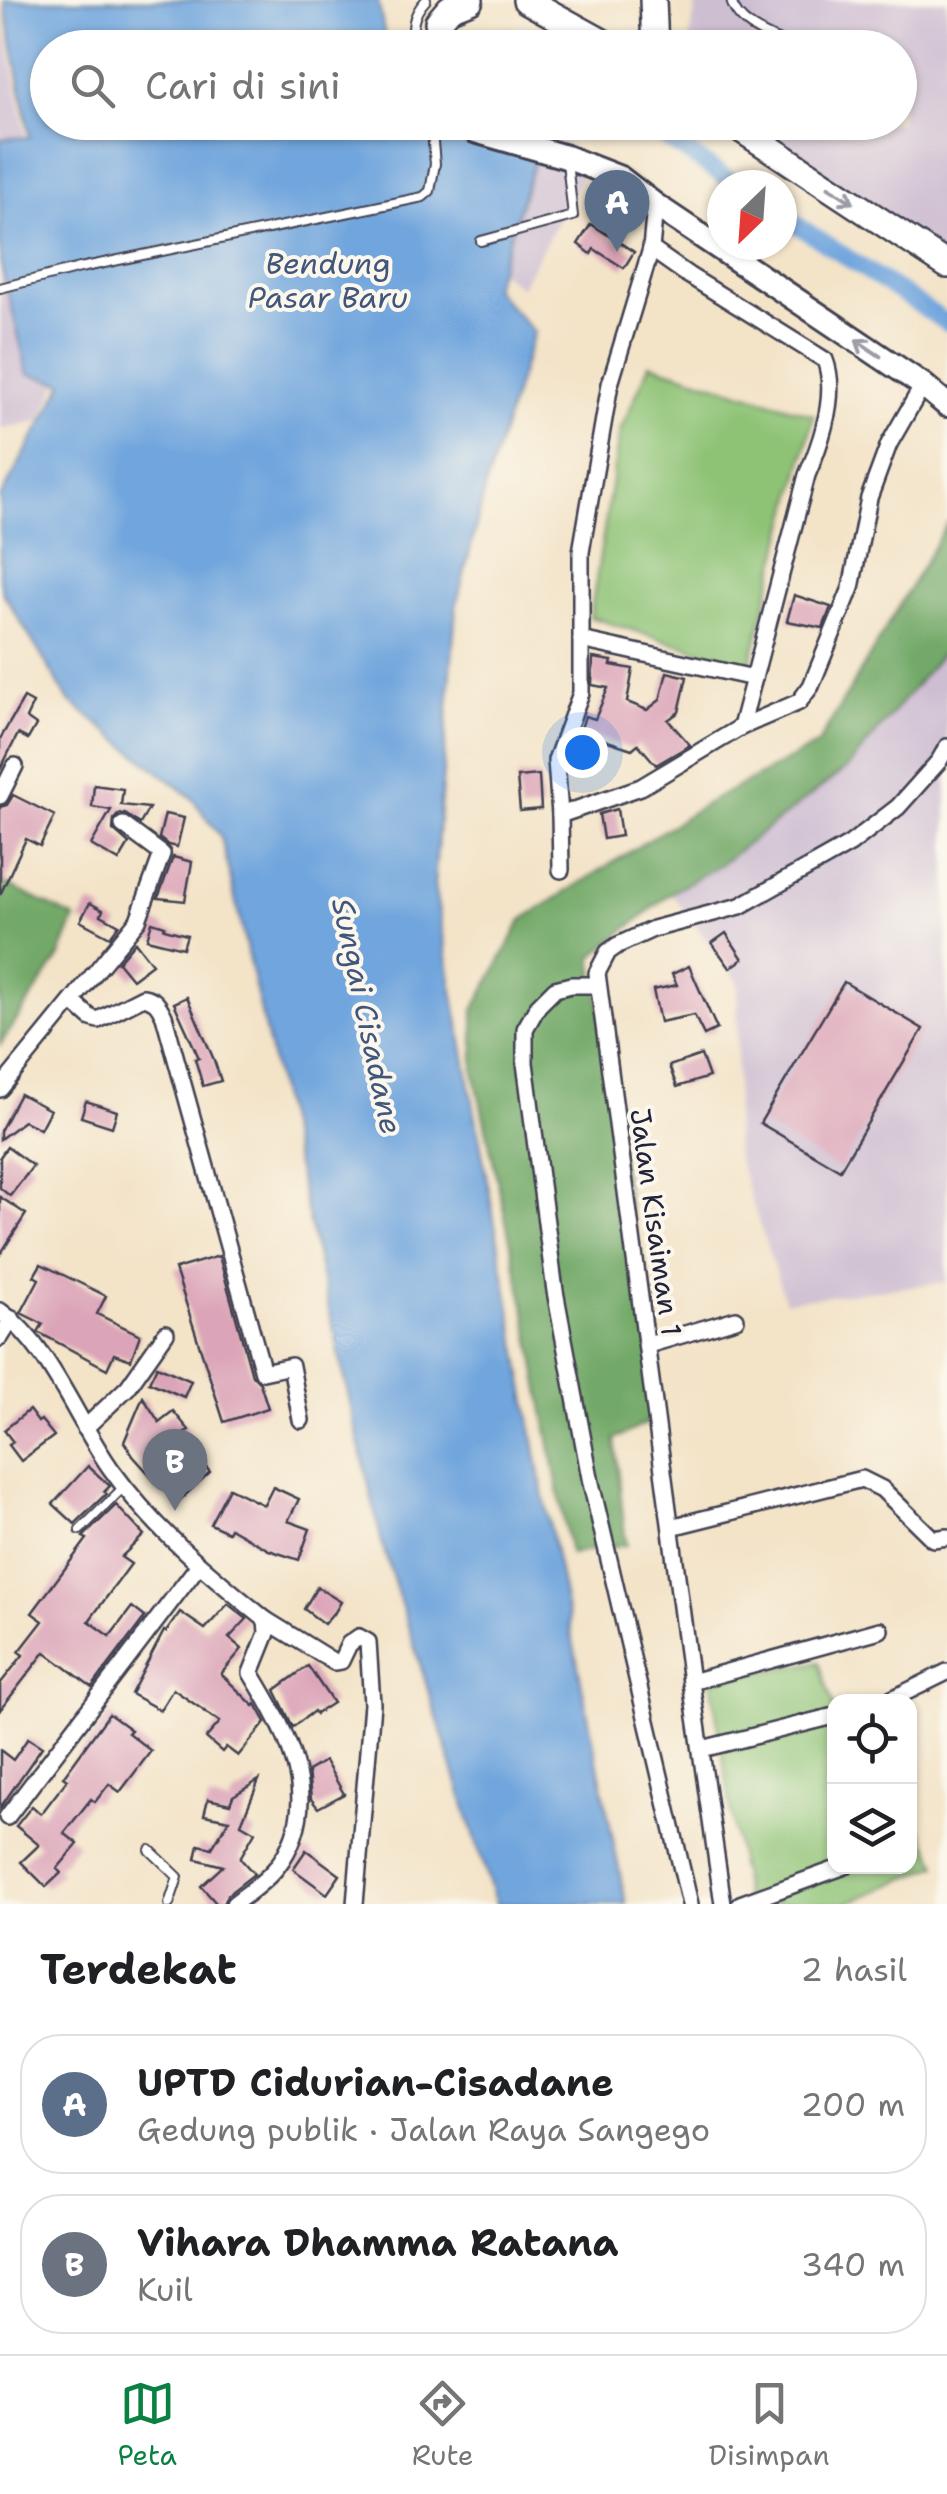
<!DOCTYPE html>
<html lang="id">
<head>
<meta charset="utf-8">
<style>
  body { margin:0; font-family:"Shantell Sans",sans-serif; background:#f6f6f6; color:#202124 }
  .controls { position:absolute; right:30px; bottom:30px; display:grid; overflow:hidden; border-radius:20px; box-shadow:0 2px 8px #0004 }
  .controls button { width:90px; height:90px; display:grid; place-items:center; padding:0; border:0; border-bottom:2px solid #e0e0e0; background:#fff; color:#202124; font:50px sans-serif }
  .compass { position:absolute; left:707px; top:170px; width:90px; height:90px; border-radius:50%; background:#fff; box-shadow:0 2px 8px #0004; rotate:205deg }
  .you { position:absolute; left:582px; top:752px; width:35px; height:35px; margin:-25px; border:8px solid #fff; border-radius:50%; background:#1a73e8; box-shadow:0 0 0 15px #1a73e833 }
  .badge { display:grid; place-items:center; width:65px; height:65px; border-radius:50%; background:#0b8043; color:#fff; font-size:32px; font-weight:700 }
  .pin { position:absolute; translate:-50% -82px; filter:drop-shadow(0 2px 5px #0008) }
  .pin::after { content:''; position:absolute; top:52px; width:35px; height:30px; background:inherit; clip-path:polygon(0 0,100% 0,50% 100%) }
  .list { margin:0; padding:0; list-style:none }
  h2 { display:flex; justify-content:space-between; align-items:center; height:130px; margin:0; padding:0 40px; font-size:42px }
  h2 small { font-size:32px; font-weight:400; color:#757577 }
  .list li { display:grid; grid-template-columns:65px 1fr auto; gap:30px; align-items:center; box-sizing:border-box; height:140px; margin:0 20px 20px; padding:0 20px; border:2px solid #e0e0e0; border-radius:40px }
  .list b { display:block; font-size:38px; white-space:nowrap }
  .list p { margin:0; font-size:32px; white-space:nowrap; color:#757577 }
  .list em { font-size:32px; font-style:normal; color:#757577 }
  .icon { flex:none; width:55px; height:55px; fill:none; stroke:currentColor; stroke-width:2; stroke-linecap:round; stroke-linejoin:round }
  .map { position:relative; flex:none; width:947px; height:1904px; overflow:hidden }
  .search { position:absolute; background:#fff; box-shadow:0 2px 8px #0004; left:30px; right:30px; top:30px; height:110px; display:flex; align-items:center; gap:25px; box-sizing:border-box; padding:0 35px; border-radius:55px; color:#757577; font-size:38px }
  .sheet { height:450px; background:#fff }
  nav { display:flex; justify-content:space-around; align-items:center; box-sizing:border-box; height:140px; border-top:2px solid #e0e0e0; background:#fff; font-size:28px; color:#757577 }
  nav a { display:grid; justify-items:center; gap:5px }
  nav .on { color:#0b8043 }
  .map>svg:first-child { display:block }
</style>
</head>
<body>
<div class="map">
<svg width="947" height="1904" viewBox="0 0 947 1904">
  <rect width="100%" height="100%" fill="#fbf7ec"/>
  <filter id="ink" filterUnits="userSpaceOnUse"><feTurbulence type="fractalNoise" baseFrequency=".01" numOctaves="2"/><feDisplacementMap in="SourceGraphic" scale="20" xChannelSelector="R" yChannelSelector="G"/><feConvolveMatrix kernelMatrix="1 2 1 2 8 2 1 2 1" color-interpolation-filters="sRGB"/></filter>
  <filter id="wash" filterUnits="userSpaceOnUse"><feTurbulence type="fractalNoise" baseFrequency=".0048" numOctaves="4" result="noise"/><feDisplacementMap in="SourceGraphic" scale="40" xChannelSelector="R" yChannelSelector="G"/><feGaussianBlur stdDeviation="2.25" result="paint"/><feColorMatrix in="noise" values="0 0 0 0 0 0 0 0 0 0 0 0 0 0 0 0 0 1.4 0 .05"/><feComposite in="paint" operator="in"/></filter>
  <g filter="url(#wash)">
    <rect width="100%" height="100%" fill="#f3e3c7"/>
    <g fill="#cebed2">
      <polygon points="0,0 69,361 40,421 0,429"/>
      <polygon points="697,0 947,0 947,269 724,123 900,122 900,48 688,48"/>
      <polygon points="538,123 590,162 521,287 459,241"/>
      <polygon points="947,647 947,1282 785,1301 735,1151 738,981 671,893 722,863 848,767"/>
    </g>
    <g fill="#8ec376" stroke="#587258" stroke-width="2.5">
      <polygon points="650,364 814,415 750,666 590,617 620,431"/>
      <polygon points="819,1662 834,1709 834,1866 910,1866 910,1807 938,1865 845,1904 746,1904 711,1680"/>
    </g>
    <g fill="#72a967" stroke="#4a6651" stroke-width="2.5">
      <polygon points="947,524 947,647 848,767 722,863 671,893 592,957 660,1417 615,1439 626,1545 570,1554 526,1314 474,1072 474,1010 522,920 705,804 818,744"/>
      <polygon points="0,881 75,918 60,956 0,1045"/>
    </g>
    <polygon fill="#6fa5dd" stroke="#48648c" stroke-width="2.5" points="4,0 378,0 387,47 48,48 48,122 538,122 545,128 493,288 534,332 487,481 456,607 434,885 544,1497 626,1904 496,1904 383,1547 221,837 191,797 69,701 2,591 0,579 0,498 64,383 28,374 0,261 0,139 30,137"/>
    <g fill="none" stroke-linecap="round" stroke-linejoin="round">
      <g stroke="#6fa5dd" stroke-width="18">
        <polyline points="641,122 737,185"/>
        <polyline points="782,215 947,323"/>
      </g>
    </g>
    <g id="blocks">
      <g fill="#dba4b8">
        <polygon points="591,224 634,252 624,268 594,249 591,254 578,244"/>
        <polygon points="794,595 831,607 823,628 787,621"/>
        <polygon points="593,658 612,661 611,665 633,669 627,702 647,710 660,700 667,672 687,677 679,712 668,720 690,745 656,765 638,744 632,749 580,732 585,716 595,719 608,688 592,685"/>
        <polygon points="24,698 33,703 26,718 36,725 28,739 18,734 0,770 0,739"/>
        <polygon points="539,775 541,809 520,811 517,777"/>
        <polygon points="94,785 123,789 121,805 149,808 140,824 125,814 119,814 114,819 113,830 129,844 119,861 91,845 111,810 92,807"/>
        <polygon points="13,795 55,816 40,846 26,839 0,895 0,807 7,805"/>
        <polygon points="617,809 621,836 603,839 599,814"/>
        <polygon points="165,814 184,818 177,847 168,845 159,838"/>
        <polygon points="173,857 192,862 185,901 158,898"/>
        <polygon points="90,903 103,910 101,915 119,925 110,937 80,921"/>
        <polygon points="152,922 165,926 164,929 187,935 183,948 147,939"/>
        <polygon points="726,933 743,959 730,968 712,943"/>
        <polygon points="135,942 152,964 132,979 118,962"/>
        <polygon points="689,966 717,1029 704,1035 694,1015 660,1022 653,990 677,985 672,974"/>
        <polygon points="844,982 923,1029 840,1170 760,1123"/>
        <polygon points="187,997 214,1060 221,1081 203,1086 195,1059 199,1058 174,1003"/>
        <polygon points="701,1055 709,1077 677,1087 669,1066"/>
        <polygon points="20,1094 50,1110 40,1129 24,1121 0,1139 0,1131"/>
        <polygon points="86,1101 117,1111 112,1127 81,1117"/>
        <polygon points="7,1147 33,1166 10,1196 0,1188 0,1157"/>
        <polygon points="0,1197 26,1214 0,1255"/>
        <polygon points="219,1256 252,1375 260,1383 268,1408 224,1422 175,1269"/>
        <polygon points="41,1264 106,1296 97,1314 140,1335 131,1360 114,1354 107,1369 38,1332 43,1324 21,1313 39,1279 34,1276"/>
        <polygon points="157,1366 191,1381 184,1397 149,1382"/>
        <polygon points="143,1397 159,1422 173,1411 189,1430 179,1438 210,1472 180,1500 164,1483 160,1486 133,1456 124,1442"/>
        <polygon points="29,1410 38,1422 41,1420 54,1436 21,1461 9,1445 13,1442 4,1430"/>
        <polygon points="88,1466 110,1486 104,1492 106,1494 75,1524 53,1504"/>
        <polygon points="273,1487 299,1499 288,1521 310,1529 299,1560 269,1550 230,1528 228,1532 210,1524 229,1488 264,1505"/>
        <polygon points="116,1505 144,1535 121,1557 131,1564 89,1621 110,1636 132,1607 145,1617 92,1687 45,1652 0,1710 0,1684 23,1655 19,1652 43,1621 32,1613 87,1539 83,1537"/>
        <polygon points="317,1587 341,1602 334,1614 333,1613 324,1624 304,1609"/>
        <polygon points="228,1604 247,1619 229,1638 242,1649 221,1674 254,1706 256,1704 266,1722 238,1756 226,1747 222,1752 206,1738 220,1722 173,1689 160,1710 131,1694 164,1631 166,1632 180,1612 205,1629"/>
        <polygon points="308,1666 333,1703 316,1714 314,1711 293,1727 275,1690"/>
        <polygon points="109,1714 131,1730 128,1733 151,1751 120,1792 109,1784 95,1802 91,1799 64,1833 78,1844 57,1869 61,1873 46,1887 21,1862 39,1845 16,1826 32,1806 41,1814 67,1780 63,1777"/>
        <polygon points="28,1738 42,1747 0,1808 0,1750 13,1760"/>
        <polygon points="325,1761 344,1794 318,1808 311,1799 308,1771"/>
        <polygon points="259,1780 241,1824 255,1832 240,1858 254,1874 227,1895 223,1904 217,1904 201,1886 223,1866 196,1859 199,1845 212,1848 229,1820 204,1815 208,1799 230,1804 233,1796"/>
        <polygon points="306,1850 340,1875 327,1894 293,1869"/>
      </g>
    </g>
  </g>
  <g filter="url(#ink)">
    <use href="#blocks" fill-opacity="0" stroke="#413f50" stroke-width="2.5"/>
    <g fill="none" stroke-linecap="round" stroke-linejoin="round">
      <g stroke="#413f50" stroke-width="12">
        <g id="lane">
          <path d="M731,0c6,27 41,37 64,48"/>
          <path d="M415,48c-4,-20 -3,-33 11,-48"/>
          <polyline points="481,241 573,216 567,162"/>
          <polyline points="0,288 80,268 423,197 430,191 435,164 431,122"/>
          <polyline points="80,1530 125,1486"/>
          <polyline points="150,1850 178,1877 169,1904"/>
        </g>
      </g>
      <g stroke="#413f50" stroke-width="20">
        <g id="street">
          <path d="M581,640l173,38 53,-203c14,-32 31,-81 18,-115l-137,-85 -37,-26"/>
          <polyline points="741,727 754,678"/>
          <polyline points="0,796 15,766"/>
          <polyline points="560,815 556,760 581,693 581,552 610,384 651,249 655,205"/>
          <polyline points="561,870 560,815 641,787 741,727 799,702 811,686 851,588 869,498 889,444 923,385"/>
          <polyline points="598,985 571,985 555,989 538,1006 525,1029 525,1063 555,1291 591,1483 690,1904"/>
          <path d="M73,1002l18,16 7,2 45,-23c13,2 16,9 21,19l99,356 28,-6 10,54"/>
          <polyline points="0,1089 138,920 162,854 123,825"/>
          <path d="M0,1311c50,35 76,109 111,158 43,60 98,105 155,151l1,13 -16,40c37,60 75,131 25,195 -11,14 -28,25 -42,36"/>
          <polyline points="0,1338 12,1319"/>
          <polyline points="648,1345 736,1319"/>
          <polyline points="85,1428 128,1387 166,1333"/>
          <polyline points="671,1527 862,1479 882,1489 933,1539 947,1537"/>
          <polyline points="266,1620 334,1662 341,1661 349,1644 359,1637 368,1642 372,1704 355,1904"/>
          <polyline points="691,1682 880,1630"/>
          <polyline points="886,1702 947,1672"/>
          <polyline points="702,1749 834,1716"/>
          <polyline points="7,1817 198,1566"/>
          <polyline points="723,1904 691,1682 597,973 608,952 618,945 653,929 740,906 850,844 898,807 939,761 947,747"/>
          <polyline points="740,1904 845,1866"/>
        </g>
      </g>
      <g stroke="#413f50" stroke-width="28">
        <g id="secondary">
          <polyline points="440,30 442,48"/>
          <polyline points="463,122 475,131 566,157 620,178 655,205 923,385 947,405"/>
        </g>
      </g>
      <g stroke="#413f50" stroke-width="30">
        <g id="primary">
          <polyline points="526,0 613,48"/>
          <polyline points="653,0 655,48"/>
          <polyline points="438,22 450,8 470,0"/>
          <polyline points="730,122 947,265"/>
        </g>
      </g>
      <use href="#lane" stroke="#fff" stroke-width="8"/>
      <use href="#street" stroke="#fff" stroke-width="15"/>
      <use href="#secondary" stroke="#fff" stroke-width="22"/>
      <use href="#primary" stroke="#fff" stroke-width="25"/>
    </g>
    <defs><path id="oneway-shaft" d="M-6 0H5M1.5-3L5.5 0L1.5 3" fill="none" stroke-width="1.6" stroke-linecap="round" stroke-linejoin="round" transform="scale(2.5)"/></defs>
    <g stroke="#9c9ca7">
      <use href="#oneway-shaft" transform="translate(841 195) rotate(33)"/>
      <use href="#oneway-shaft" transform="translate(868 348) rotate(-146)"/>
    </g>
  </g>
  <g text-anchor="middle" dominant-baseline="central" stroke-width="8" stroke-linejoin="round" paint-order="stroke">
    <g font-size="28" fill="#22223b" stroke="#fbf7ec">
      <text transform="translate(656 1222) rotate(82)">Jalan Kisaiman 1</text>
    </g>
    <g font-size="30" font-style="italic" fill="#41567c" stroke="#fbf7ec">
      <text x="328" y="263">Bendung<tspan x="328" dy="34">Pasar Baru</tspan></text>
      <text transform="translate(367 1016) rotate(78)">Sungai Cisadane</text>
    </g>
  </g>
</svg>
<div class="controls">
<button><svg class="icon" aria-label="locate" viewBox="0 0 24 24"><circle cx="12" cy="12" r="6"/><path d="M12 2v4M12 18v4M2 12h4M18 12h4"/></svg></button>
<button><svg class="icon" aria-label="layers" viewBox="0 0 24 24"><path d="M12 4l9 5-9 5-9-5zM3 14l9 5 9-5"/></svg></button>
</div>
<svg class="compass" viewBox="-18 -18 36 36"><path d="M0-13l5 13h-10z" fill="#e53935"/><path d="M0 13l5-13h-10z" fill="#757577"/></svg>
<div class="you"></div>
<div class="pin badge" style="left:617px;top:252px;background:#5c6f8a">A</div>
<div class="pin badge" style="left:175px;top:1511px;background:#6b7280">B</div>
<div class="search"><svg class="icon" aria-label="search" viewBox="0 0 24 24"><circle cx="10" cy="10" r="6"/><path d="M15 15l6 6"/></svg>Cari di sini</div>
</div>
<section class="sheet">
<h2>Terdekat<small>2 hasil</small></h2>
<ul class="list">
<li><span class="badge" style="background:#5c6f8a">A</span><div><b>UPTD Cidurian-Cisadane</b><p>Gedung publik · Jalan Raya Sangego</p></div><em>200 m</em></li>
<li><span class="badge" style="background:#6b7280">B</span><div><b>Vihara Dhamma Ratana</b><p>Kuil</p></div><em>340 m</em></li>
</ul>
</section>
<nav>
<a class="on"><svg class="icon" aria-label="map" viewBox="0 0 24 24"><path d="M3 6l6-2 6 2 6-2v14l-6 2-6-2-6 2zM9 4v14M15 6v14"/></svg>Peta</a>
<a><svg class="icon" aria-label="directions" viewBox="0 0 24 24"><path d="M12 3l9 9-9 9-9-9zM9 14v-3h6M13 9l2 2-2 2"/></svg>Rute</a>
<a><svg class="icon" aria-label="saved" viewBox="0 0 24 24"><path d="M7 4h10v16l-5-4-5 4z"/></svg>Disimpan</a>
</nav>
</body>
</html>
